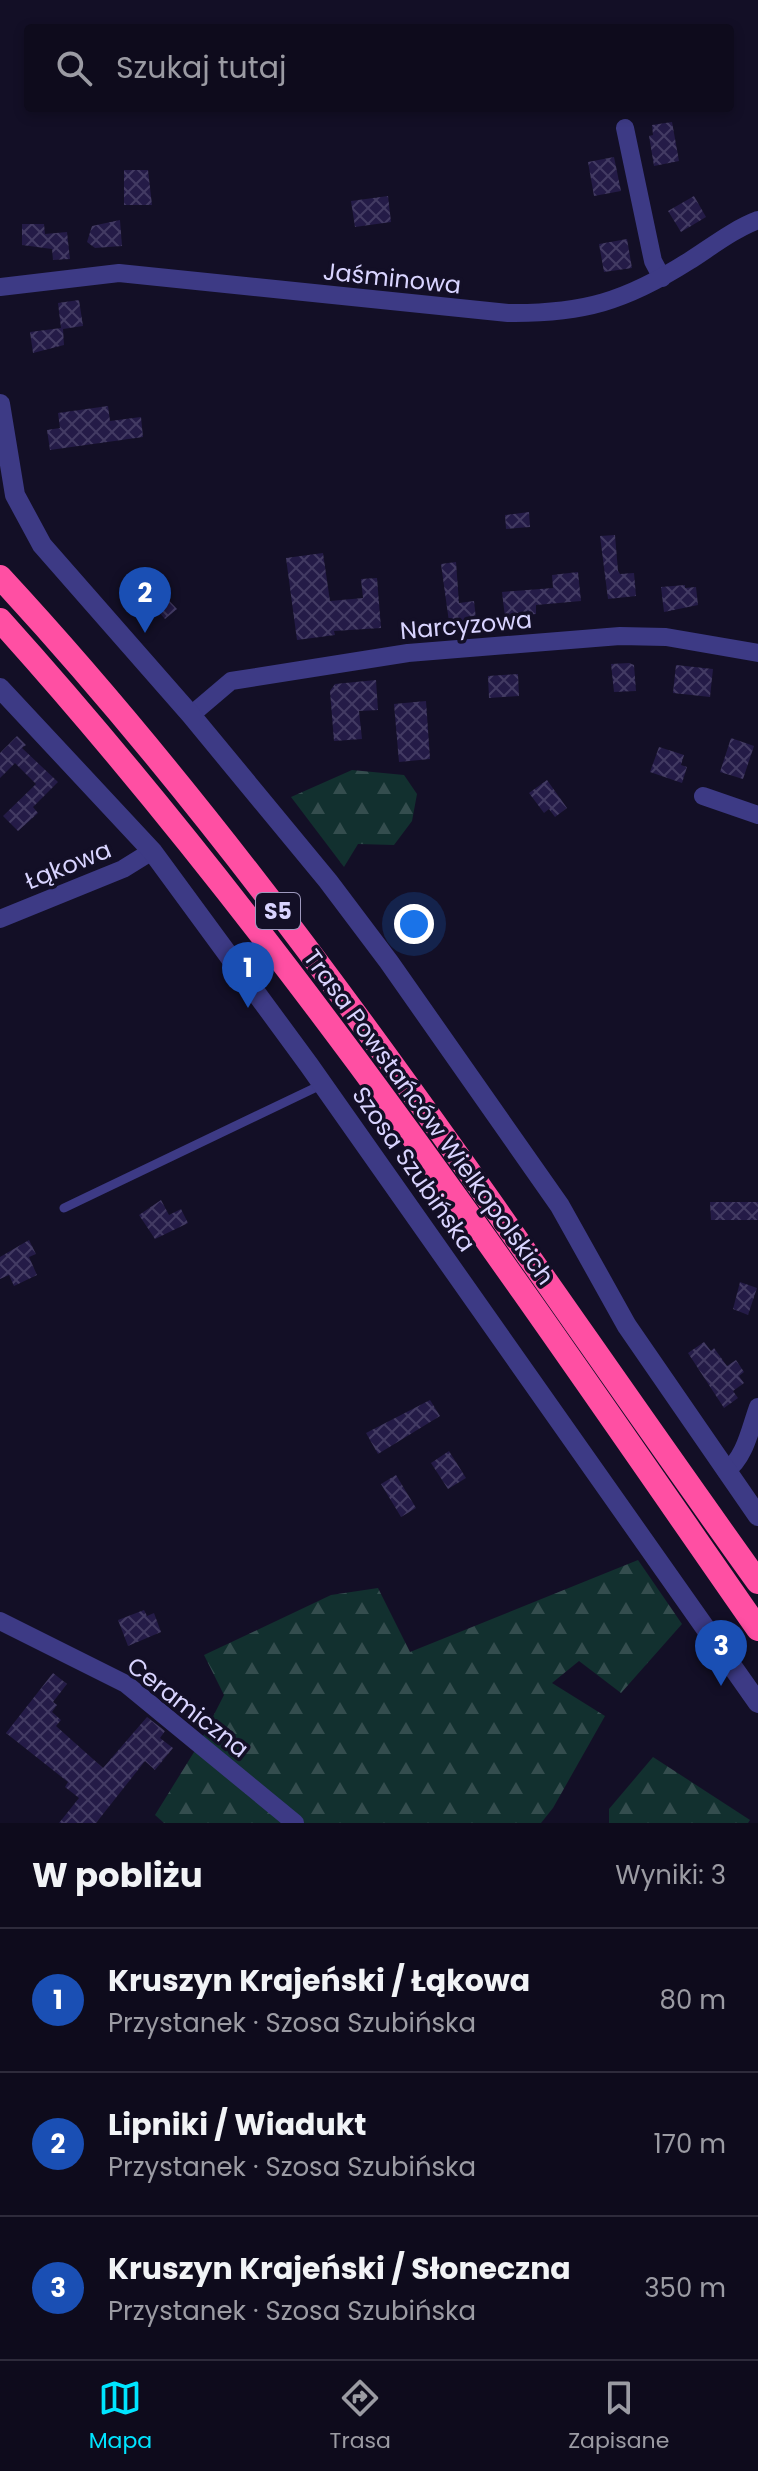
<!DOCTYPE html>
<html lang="pl">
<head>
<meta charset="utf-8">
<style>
  body { margin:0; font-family:Poppins,sans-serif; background:#1c1929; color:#f1f3f6 }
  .you { position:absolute; left:414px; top:924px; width:28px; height:28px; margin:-20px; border:6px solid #fff; border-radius:50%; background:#1a73e8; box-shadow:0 0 0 12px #1a73e833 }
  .badge { display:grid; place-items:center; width:52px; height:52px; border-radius:50%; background:#00e5ff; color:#fff; font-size:26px; font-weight:700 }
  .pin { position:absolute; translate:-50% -66px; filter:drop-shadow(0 2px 4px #0008) }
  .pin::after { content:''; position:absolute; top:42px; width:28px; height:24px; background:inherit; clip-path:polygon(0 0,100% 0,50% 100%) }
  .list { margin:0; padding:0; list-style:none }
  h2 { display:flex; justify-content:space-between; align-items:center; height:104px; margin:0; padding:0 32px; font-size:34px }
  h2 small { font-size:26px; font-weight:400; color:#9b9ba3 }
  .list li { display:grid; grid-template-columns:52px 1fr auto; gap:24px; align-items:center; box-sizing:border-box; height:144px; padding:0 32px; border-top:2px solid #2e2b3b }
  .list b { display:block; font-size:30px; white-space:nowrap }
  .list p { margin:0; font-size:26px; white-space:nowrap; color:#9b9ba3 }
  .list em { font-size:26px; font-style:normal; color:#9b9ba3 }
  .icon { flex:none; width:44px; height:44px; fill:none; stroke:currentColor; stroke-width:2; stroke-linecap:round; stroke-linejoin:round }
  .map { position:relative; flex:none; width:758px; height:1823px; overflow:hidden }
  .search { position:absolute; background:#0e0b1c; box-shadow:0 4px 12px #0003; left:24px; right:24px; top:24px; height:88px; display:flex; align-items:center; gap:20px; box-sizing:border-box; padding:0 28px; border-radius:8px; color:#9b9ba3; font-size:30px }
  .sheet { height:536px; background:#0e0b1c }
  nav { display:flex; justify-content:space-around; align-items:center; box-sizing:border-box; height:112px; border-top:2px solid #2e2b3b; background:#0e0b1c; font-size:22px; color:#9b9ba3 }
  nav a { display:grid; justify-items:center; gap:4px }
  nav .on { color:#00e5ff }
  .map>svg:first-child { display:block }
</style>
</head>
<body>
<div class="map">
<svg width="758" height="1823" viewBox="0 0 758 1823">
  <defs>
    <pattern id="forest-firs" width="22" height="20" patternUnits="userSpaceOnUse" patternTransform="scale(2)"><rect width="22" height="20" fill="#12302f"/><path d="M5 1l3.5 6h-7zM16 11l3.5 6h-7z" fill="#344d4e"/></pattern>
    <pattern id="building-cross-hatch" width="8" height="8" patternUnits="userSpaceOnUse" patternTransform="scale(2)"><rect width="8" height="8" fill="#241b47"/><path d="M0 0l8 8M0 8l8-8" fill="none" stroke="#433b63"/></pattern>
  </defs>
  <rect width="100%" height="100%" fill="#130f26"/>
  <g fill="url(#forest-firs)">
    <polygon points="352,770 404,775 417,794 412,821 394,845 358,844 344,867 291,797"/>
    <polygon points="638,1560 682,1624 621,1693 579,1661 552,1683 605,1716 553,1808 541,1823 164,1823 155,1815 199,1744 224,1695 204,1655 331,1595 378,1588 410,1652"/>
    <polygon points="653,1757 750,1820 748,1823 609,1823 609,1809"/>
  </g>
  <g fill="url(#building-cross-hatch)">
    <polygon points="672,122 679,161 654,166 649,136 653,135 652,125"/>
    <polygon points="614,157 621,191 594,196 588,162"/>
    <polygon points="124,170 148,170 152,205 124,205"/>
    <polygon points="388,196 391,222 355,227 351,201"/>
    <polygon points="694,196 706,217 681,232 668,211"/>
    <polygon points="120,220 122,246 95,248 87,242 92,226"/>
    <polygon points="22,224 44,224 45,234 67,232 70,259 53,260 52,249 22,245"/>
    <polygon points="627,239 632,268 604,272 599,244"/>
    <polygon points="79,300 83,326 63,329 64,345 33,353 30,332 61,328 58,303"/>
    <polygon points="108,406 110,421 141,417 143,437 50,450 47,430 60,428 58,413"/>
    <polygon points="529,512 530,527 506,529 505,515"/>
    <polygon points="615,535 618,571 620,574 634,573 636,596 608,599 600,536"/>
    <polygon points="323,553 330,601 363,598 361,579 377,578 381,628 334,631 335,635 297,640 286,558"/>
    <polygon points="456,562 459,603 474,601 476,619 449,622 441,564"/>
    <polygon points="578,572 581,601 536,605 536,614 505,617 502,592 553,588 552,575"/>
    <polygon points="685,585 685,588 696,587 698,605 664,612 661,587"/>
    <polygon points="162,593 177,609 165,619 151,603"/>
    <polygon points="629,663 634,665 636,691 614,692 611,664"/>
    <polygon points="676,665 713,669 710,697 673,693"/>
    <polygon points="518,674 519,696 489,698 488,676"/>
    <polygon points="376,680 378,710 359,711 362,739 334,741 330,691 335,684"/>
    <polygon points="426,701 430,759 399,762 394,704"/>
    <polygon points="17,736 26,745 22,748 58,782 33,807 38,813 18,831 3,816 36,784 15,763 0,778 0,753"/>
    <polygon points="731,738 754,746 743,779 720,772"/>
    <polygon points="659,747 684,755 681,765 687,767 682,783 650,772"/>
    <polygon points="547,780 567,808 555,817 549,809 544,813 529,793"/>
    <polygon points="161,1200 169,1215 181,1209 188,1223 155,1239 139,1215"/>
    <polygon points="710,1202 758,1202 758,1220 711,1220"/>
    <polygon points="29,1240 36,1254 29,1257 37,1275 14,1286 9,1275 0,1279 0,1257"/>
    <polygon points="740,1282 757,1288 748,1315 733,1309"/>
    <polygon points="704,1342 711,1351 714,1348 727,1366 736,1360 744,1372 739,1376 744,1383 733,1391 738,1398 724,1408 688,1353"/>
    <polygon points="430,1400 440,1416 378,1454 366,1433"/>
    <polygon points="449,1451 466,1478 448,1489 431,1463"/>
    <polygon points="396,1475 416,1508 401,1517 381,1484"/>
    <polygon points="144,1610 147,1616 154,1613 161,1632 128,1646 118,1620"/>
    <polygon points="53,1673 67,1684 53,1702 57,1705 52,1712 61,1720 56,1726 103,1768 147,1717 165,1731 160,1738 173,1748 155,1770 145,1761 96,1823 59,1823 79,1798 65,1787 68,1782 6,1733"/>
  </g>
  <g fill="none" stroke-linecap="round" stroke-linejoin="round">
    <polyline stroke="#3d3a85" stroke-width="9" points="64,1208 323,1084"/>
    <g stroke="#3d3a85" stroke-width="18">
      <polyline points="625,128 653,261 662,278"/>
      <path d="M0,287l119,-14 389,40c75,1 118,-12 181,-52 22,-14 45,-32 69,-41"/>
      <polyline points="191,715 231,681 408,653 620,636 666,637 758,653"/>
      <polyline points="703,796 758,815"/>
      <polyline points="0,919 123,869 152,851"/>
      <path d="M726,1471c19,-13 24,-42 32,-64"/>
      <polyline points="0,1621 126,1684 295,1823"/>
    </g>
    <g stroke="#3d3a85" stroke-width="20">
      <polyline points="0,404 15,495 42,545 191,715 328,881 389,962 560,1206 627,1326 758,1516"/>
      <polyline points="0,688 152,851 309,1065 758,1703"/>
    </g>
    <g stroke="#ff4fa3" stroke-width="24">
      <path d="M0,577c286,309 513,664 758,1005"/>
      <path d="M0,620c282,313 518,664 758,1009"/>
    </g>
  </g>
  <g text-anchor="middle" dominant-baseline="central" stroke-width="7" stroke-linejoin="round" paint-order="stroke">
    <rect fill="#130f26" stroke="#9e99be" stroke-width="2" x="256" y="893" width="44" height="36" rx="6"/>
    <g font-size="22" font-weight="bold" fill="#d9d4ff">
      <text x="278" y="911">S5</text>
    </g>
    <g font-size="24" fill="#d9d4ff" stroke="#130f26">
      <text transform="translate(392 278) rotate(6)">Jaśminowa</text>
      <text transform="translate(466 625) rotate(-5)">Narcyzowa</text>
      <text transform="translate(68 865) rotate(-22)">Łąkowa</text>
      <text transform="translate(429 1117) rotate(54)">Trasa Powstańców Wielkopolskich</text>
      <text transform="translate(414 1169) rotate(55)">Szosa Szubińska</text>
      <text transform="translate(188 1707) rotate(38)">Ceramiczna</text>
    </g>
  </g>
</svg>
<div class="you"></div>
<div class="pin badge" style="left:248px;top:1008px;background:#1a4fb4">1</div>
<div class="pin badge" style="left:145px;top:633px;background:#1a4fb4">2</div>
<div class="pin badge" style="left:721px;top:1686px;background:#1a4fb4">3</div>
<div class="search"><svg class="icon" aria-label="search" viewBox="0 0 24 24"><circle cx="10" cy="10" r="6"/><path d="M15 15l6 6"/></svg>Szukaj tutaj</div>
</div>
<section class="sheet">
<h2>W pobliżu<small>Wyniki: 3</small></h2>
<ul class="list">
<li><span class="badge" style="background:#1a4fb4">1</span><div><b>Kruszyn Krajeński / Łąkowa</b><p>Przystanek · Szosa Szubińska</p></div><em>80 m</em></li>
<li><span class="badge" style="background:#1a4fb4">2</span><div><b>Lipniki / Wiadukt</b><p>Przystanek · Szosa Szubińska</p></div><em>170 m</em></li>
<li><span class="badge" style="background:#1a4fb4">3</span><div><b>Kruszyn Krajeński / Słoneczna</b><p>Przystanek · Szosa Szubińska</p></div><em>350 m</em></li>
</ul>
</section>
<nav>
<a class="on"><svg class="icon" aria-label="map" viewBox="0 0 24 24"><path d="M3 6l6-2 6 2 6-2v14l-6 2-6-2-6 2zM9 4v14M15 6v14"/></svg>Mapa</a>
<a><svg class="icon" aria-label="directions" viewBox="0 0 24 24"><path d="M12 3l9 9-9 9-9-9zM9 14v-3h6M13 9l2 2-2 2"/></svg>Trasa</a>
<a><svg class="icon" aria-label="saved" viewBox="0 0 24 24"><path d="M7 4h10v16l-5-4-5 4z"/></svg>Zapisane</a>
</nav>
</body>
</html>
